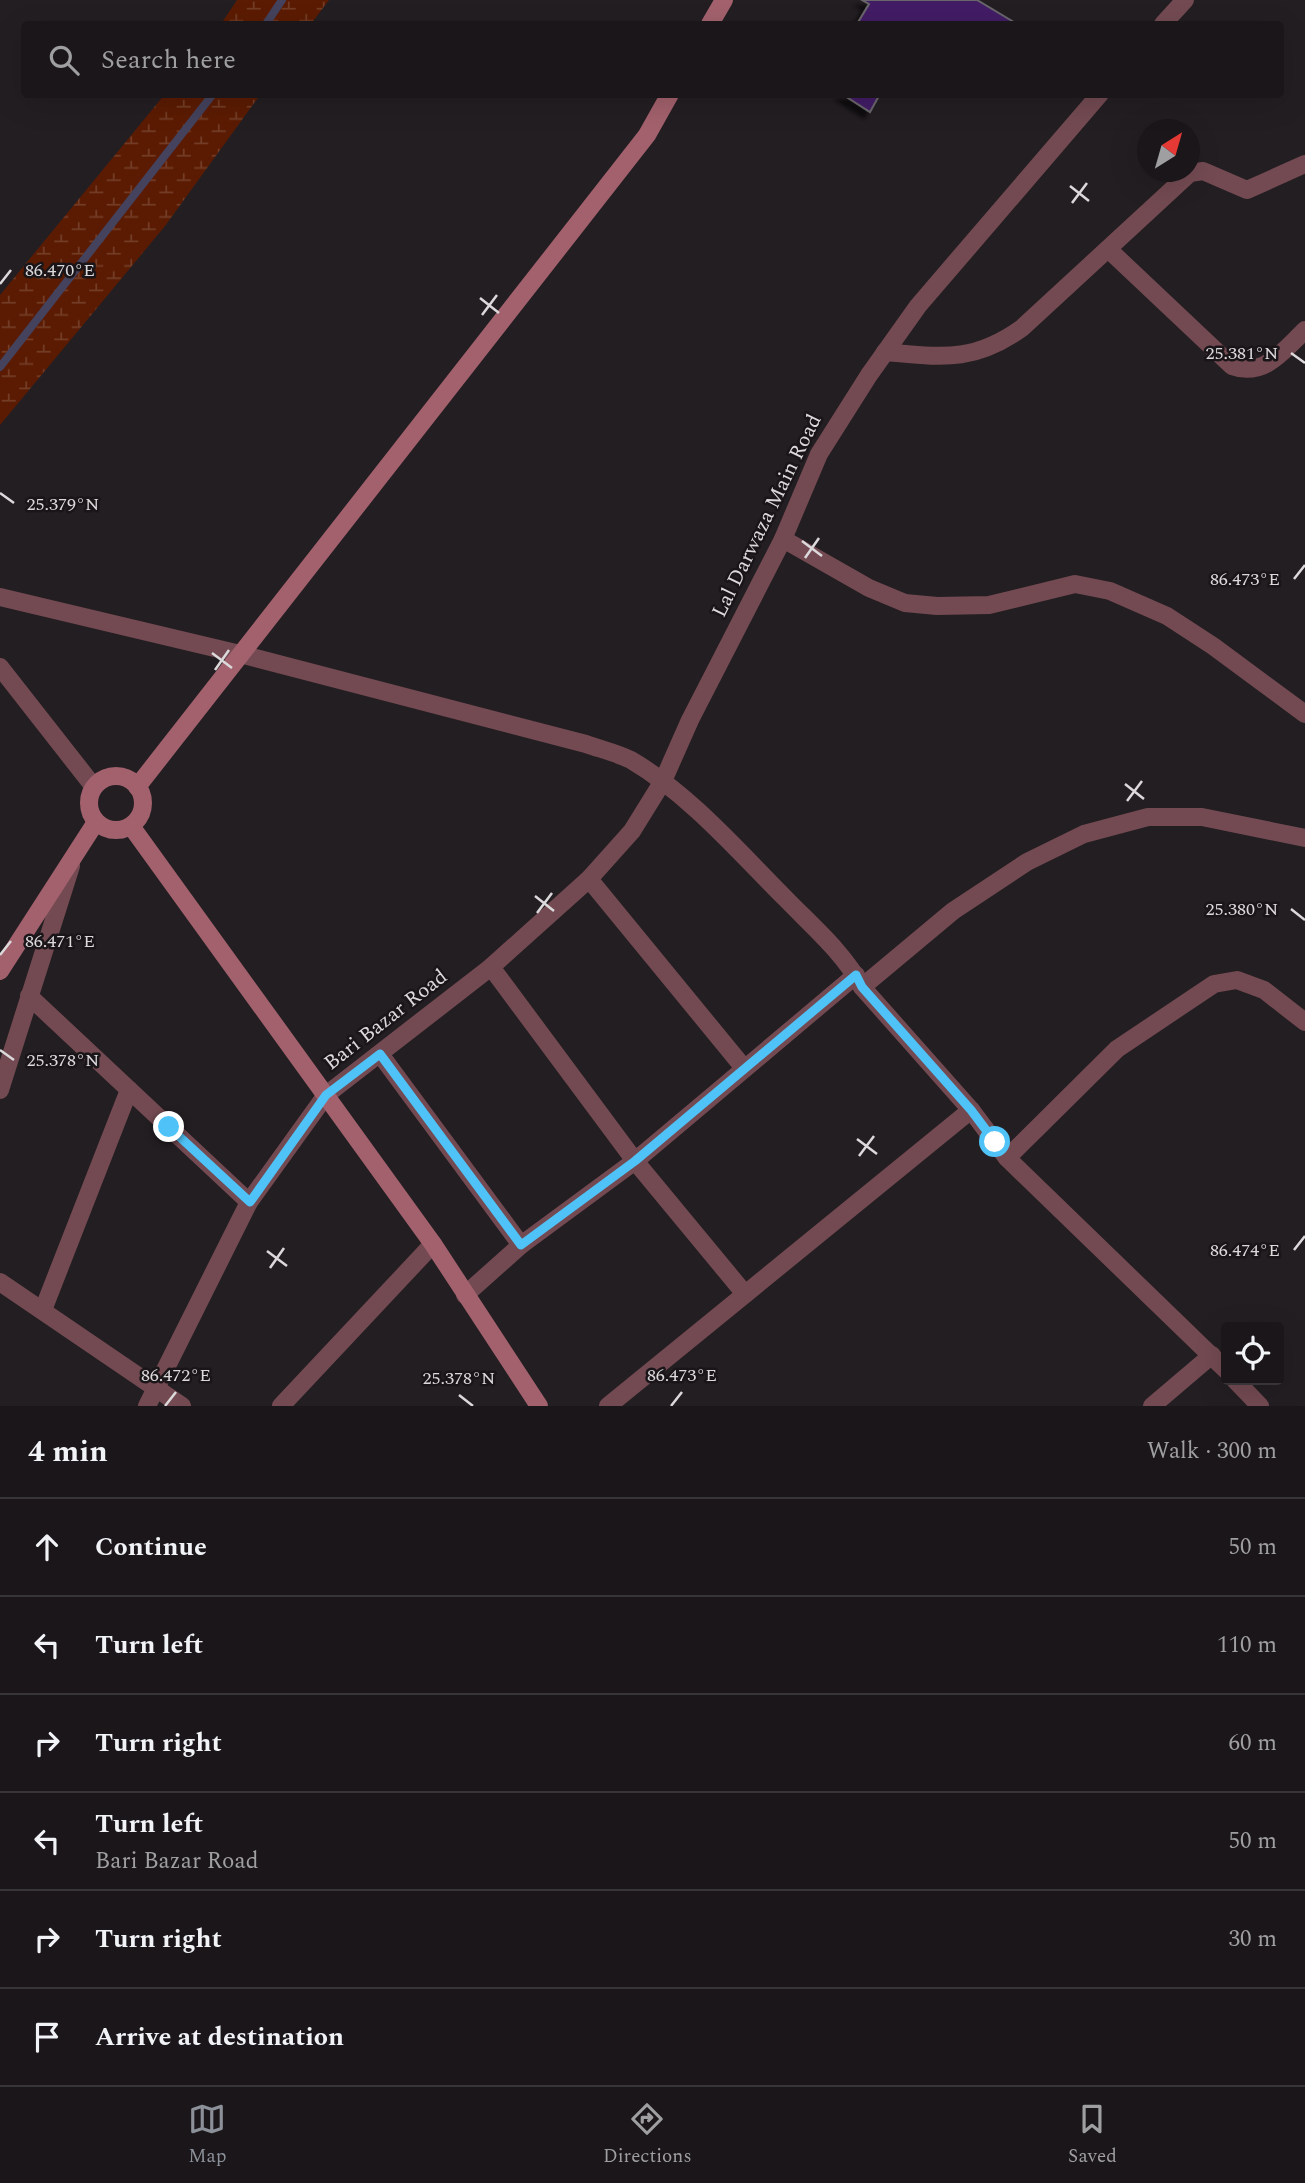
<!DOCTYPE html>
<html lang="en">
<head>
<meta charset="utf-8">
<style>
  body { margin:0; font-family:Spectral,serif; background:#231f23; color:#f1f3f6 }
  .controls { position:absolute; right:21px; bottom:21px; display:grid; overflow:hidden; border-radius:7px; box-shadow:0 7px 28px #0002 }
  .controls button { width:63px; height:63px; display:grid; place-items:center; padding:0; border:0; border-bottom:2px solid #383539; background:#1a161a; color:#f1f3f6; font:35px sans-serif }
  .compass { position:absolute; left:1137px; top:119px; width:63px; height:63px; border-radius:50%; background:#1a161a; box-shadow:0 7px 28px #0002; rotate:37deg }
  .stop { position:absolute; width:21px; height:21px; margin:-16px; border:5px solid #4fc3f7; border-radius:50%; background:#fff }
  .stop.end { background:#4fc3f7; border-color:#fff; box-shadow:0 2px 7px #0008 }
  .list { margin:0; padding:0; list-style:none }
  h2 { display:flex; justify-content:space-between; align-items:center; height:91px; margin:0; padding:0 28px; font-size:30px }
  h2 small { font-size:23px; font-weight:400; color:#9f9fa2 }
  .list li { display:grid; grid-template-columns:46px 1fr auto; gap:21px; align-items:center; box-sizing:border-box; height:98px; padding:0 28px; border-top:2px solid #383539 }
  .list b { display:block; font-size:26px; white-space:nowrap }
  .list p { margin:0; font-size:23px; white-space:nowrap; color:#9f9fa2 }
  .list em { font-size:23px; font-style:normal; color:#9f9fa2 }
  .icon { flex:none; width:38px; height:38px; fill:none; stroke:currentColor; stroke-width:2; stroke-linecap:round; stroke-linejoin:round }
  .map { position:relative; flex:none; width:1305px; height:1406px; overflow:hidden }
  .search { position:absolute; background:#1a161a; box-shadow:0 7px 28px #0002; left:21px; right:21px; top:21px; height:77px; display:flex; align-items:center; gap:18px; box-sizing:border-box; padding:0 24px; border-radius:7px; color:#9f9fa2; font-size:26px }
  .sheet { height:679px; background:#1a161a }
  nav { display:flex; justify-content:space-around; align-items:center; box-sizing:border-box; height:98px; border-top:2px solid #383539; background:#1a161a; font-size:19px; color:#9f9fa2 }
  nav a { display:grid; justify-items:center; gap:4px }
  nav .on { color:#8c9099 }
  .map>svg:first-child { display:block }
</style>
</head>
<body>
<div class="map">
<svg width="1305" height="1406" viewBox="0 0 1305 1406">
  <defs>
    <pattern id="wetland-marsh" width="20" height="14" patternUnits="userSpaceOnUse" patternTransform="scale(1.75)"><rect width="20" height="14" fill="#5b1b02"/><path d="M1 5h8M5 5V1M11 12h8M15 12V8" fill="none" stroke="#723c26"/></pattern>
    <filter id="shadow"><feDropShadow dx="-6" dy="6" stdDeviation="2" flood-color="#0009"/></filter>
  </defs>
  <rect width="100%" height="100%" fill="#231e22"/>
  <g fill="url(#wetland-marsh)">
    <polygon points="237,0 329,0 311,24 221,24"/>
    <polygon points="165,94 260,95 165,226 0,425 0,295"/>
  </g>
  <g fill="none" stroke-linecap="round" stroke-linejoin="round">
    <g stroke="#44425c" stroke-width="8">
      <polyline points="266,24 282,0"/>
      <polyline points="0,367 213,94"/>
    </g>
  </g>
  <g fill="#421a65" stroke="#68666b" stroke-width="2" filter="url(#shadow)">
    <polygon points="862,0 977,0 1017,24 857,24 869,4"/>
    <polygon points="842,94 880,94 870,112"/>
  </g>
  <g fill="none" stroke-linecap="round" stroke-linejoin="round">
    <g stroke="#734a52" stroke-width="18">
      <path d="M1108,249l124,117c32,12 52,-16 73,-36"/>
      <path d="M885,352c57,5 88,11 137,-24l168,-155 13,-2 44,19 58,-26"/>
      <polyline points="783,539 869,588 905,603 937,606 989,605 1075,584 1110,591 1167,616 1213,646 1305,714"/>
      <polyline points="589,879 744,1068"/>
      <polyline points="491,967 635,1161 745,1294"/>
      <polyline points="862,987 953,911 1027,862 1084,834 1148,817 1202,817 1305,838"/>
      <polyline points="29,996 249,1202"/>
      <polyline points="380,1054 521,1245"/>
      <polyline points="1007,1158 1117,1049 1214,984 1237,980 1264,990 1305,1022"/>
      <polyline points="0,1282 182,1406"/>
      <polyline points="465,1295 521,1245 635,1161 856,975"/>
      <polyline points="43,1310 129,1090"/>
      <polyline points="281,1406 433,1244"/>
      <polyline points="608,1406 971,1110"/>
      <polyline points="1152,1406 1212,1355"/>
    </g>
    <g stroke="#734a52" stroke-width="18">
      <polyline points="1163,24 1185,0"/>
      <path d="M0,597l240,57 346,90c14,5 31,9 45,16 59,35 106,90 155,139 26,27 58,54 76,88l109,123 36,48 219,212"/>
      <polyline points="0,667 94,787"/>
      <polyline points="0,1090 71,866"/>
      <polyline points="1235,1380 1260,1406"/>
      <polyline points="147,1406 249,1202 326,1095 491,967 589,879 632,831 663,781 690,720 783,539 819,454 869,375 918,306 1100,94"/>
    </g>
    <g stroke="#a2616d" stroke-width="18">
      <polyline points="710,24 724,0"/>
      <circle cx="116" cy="803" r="27"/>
      <polyline points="137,787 647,135 670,94"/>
      <polyline points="131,826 433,1244 539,1406"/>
      <polyline points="0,971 96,822"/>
    </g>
  </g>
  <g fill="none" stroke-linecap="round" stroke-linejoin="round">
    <polyline stroke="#4fc3f7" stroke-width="9" points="169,1127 250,1202 326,1095 380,1054 521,1245 635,1161 856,975 862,987 971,1110 995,1142"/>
  </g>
  <path fill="none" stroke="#dcd9db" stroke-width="2.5" d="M1070,186l19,15M1072,203l15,-20M0,284l11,-14M480,298l19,15M482,315l15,-20M1291,353l14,10M0,493l14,10M802,541l20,15M805,558l14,-20M1294,579l11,-14M212,653l20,15M215,670l14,-20M1125,784l19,15M1127,801l15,-20M535,896l19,15M1291,909l14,11M537,913l15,-20M0,955l11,-14M0,1050l14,10M857,1139l20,15M859,1156l15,-20M1294,1250l11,-14M267,1251l20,15M270,1268l14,-20M459,1395l14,11M165,1406l11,-14M671,1406l11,-14"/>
  <g text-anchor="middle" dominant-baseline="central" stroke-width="5" stroke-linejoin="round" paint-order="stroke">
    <g font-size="21" fill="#dcd9db" stroke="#1a1518">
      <text transform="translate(767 516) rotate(-64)">Lal Darwaza Main Road</text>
      <text transform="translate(386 1020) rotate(-38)">Bari Bazar Road</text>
    </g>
  </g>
  <g font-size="18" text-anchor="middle" fill="#dcd9db" stroke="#1a1518" stroke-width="5" stroke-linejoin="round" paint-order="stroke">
    <text x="60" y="276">86.470°E</text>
    <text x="1242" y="359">25.381°N</text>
    <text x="63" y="510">25.379°N</text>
    <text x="1245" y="585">86.473°E</text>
    <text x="1242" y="915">25.380°N</text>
    <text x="60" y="947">86.471°E</text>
    <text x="63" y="1066">25.378°N</text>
    <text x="1245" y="1256">86.474°E</text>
    <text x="176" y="1381">86.472°E</text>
    <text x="682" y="1381">86.473°E</text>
    <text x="459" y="1384">25.378°N</text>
  </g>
</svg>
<div class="controls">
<button><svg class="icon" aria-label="locate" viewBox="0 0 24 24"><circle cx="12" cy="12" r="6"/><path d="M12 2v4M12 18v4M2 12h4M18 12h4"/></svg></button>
</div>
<svg class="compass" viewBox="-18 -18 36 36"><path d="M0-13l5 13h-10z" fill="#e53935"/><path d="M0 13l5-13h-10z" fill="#9f9fa2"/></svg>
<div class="stop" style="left:995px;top:1142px"></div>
<div class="stop end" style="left:169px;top:1127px"></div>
<div class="search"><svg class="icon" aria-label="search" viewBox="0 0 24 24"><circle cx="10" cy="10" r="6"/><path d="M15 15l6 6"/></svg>Search here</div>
</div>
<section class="sheet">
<h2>4 min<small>Walk · 300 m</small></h2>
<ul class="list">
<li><svg class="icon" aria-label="ahead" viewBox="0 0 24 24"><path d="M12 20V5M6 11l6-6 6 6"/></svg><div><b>Continue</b></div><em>50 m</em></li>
<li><svg class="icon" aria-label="left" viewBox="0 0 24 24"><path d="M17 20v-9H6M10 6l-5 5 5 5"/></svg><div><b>Turn left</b></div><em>110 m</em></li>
<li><svg class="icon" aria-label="right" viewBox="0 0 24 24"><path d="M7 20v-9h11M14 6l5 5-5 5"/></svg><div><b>Turn right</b></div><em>60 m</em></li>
<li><svg class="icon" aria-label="left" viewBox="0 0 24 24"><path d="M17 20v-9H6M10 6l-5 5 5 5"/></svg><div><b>Turn left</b><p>Bari Bazar Road</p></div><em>50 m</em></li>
<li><svg class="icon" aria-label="right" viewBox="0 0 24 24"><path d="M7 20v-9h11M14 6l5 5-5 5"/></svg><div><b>Turn right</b></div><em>30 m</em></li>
<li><svg class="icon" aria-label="arrive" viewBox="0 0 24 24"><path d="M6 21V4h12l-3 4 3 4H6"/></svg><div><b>Arrive at destination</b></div></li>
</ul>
</section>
<nav>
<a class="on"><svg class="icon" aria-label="map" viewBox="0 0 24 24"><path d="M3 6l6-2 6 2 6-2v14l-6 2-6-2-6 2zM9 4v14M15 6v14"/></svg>Map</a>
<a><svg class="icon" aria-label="directions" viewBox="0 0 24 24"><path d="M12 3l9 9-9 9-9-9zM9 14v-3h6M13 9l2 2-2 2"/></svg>Directions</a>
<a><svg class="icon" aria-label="saved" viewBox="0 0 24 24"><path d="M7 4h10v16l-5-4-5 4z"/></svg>Saved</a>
</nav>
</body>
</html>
